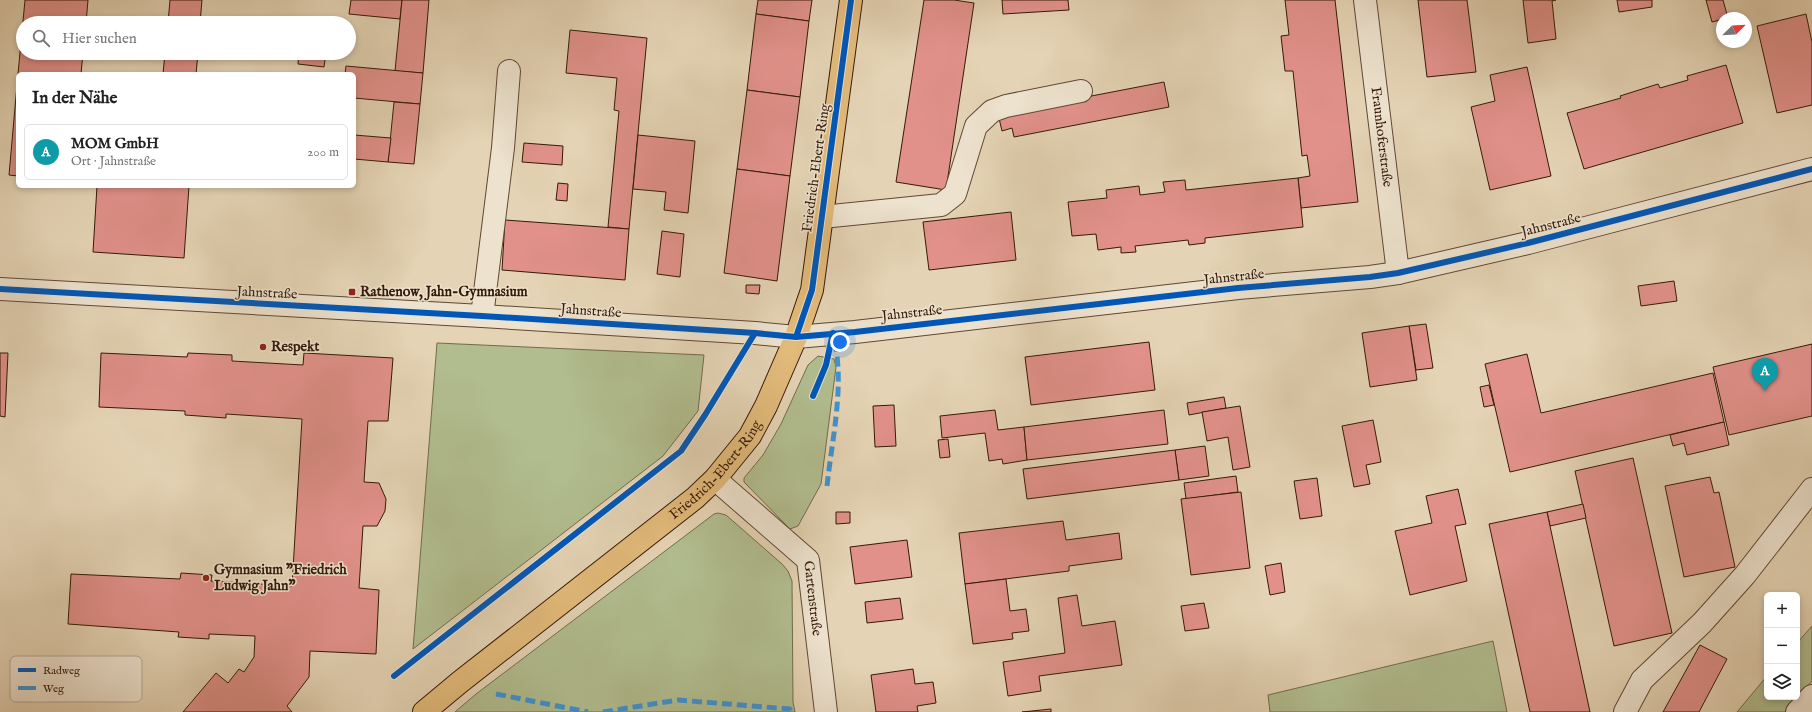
<!DOCTYPE html>
<html lang="de">
<head>
<meta charset="utf-8">
<style>
  body { margin:0; font-family:"IM FELL English",serif; background:#f2f2f2; color:#222 }
  .controls { position:absolute; right:12px; bottom:12px; display:grid; overflow:hidden; border-radius:6px; box-shadow:0 2px 6px #0003 }
  .controls button { width:36px; height:36px; display:grid; place-items:center; padding:0; border:0; border-bottom:1px solid #e0e0e0; background:#fff; color:#222; font:20px sans-serif }
  .compass { position:absolute; left:1716px; top:12px; width:36px; height:36px; border-radius:50%; background:#fff; box-shadow:0 2px 6px #0003; rotate:66deg }
  .you { position:absolute; left:840px; top:342px; width:14px; height:14px; margin:-10px; border:3px solid #fff; border-radius:50%; background:#1a73e8; box-shadow:0 0 0 6px #1a73e833 }
  .badge { display:grid; place-items:center; width:26px; height:26px; border-radius:50%; background:#8f2418; color:#fff; font-size:13px; font-weight:700 }
  .pin { position:absolute; translate:-50% -33px; filter:drop-shadow(0 1px 2px #0008) }
  .pin::after { content:''; position:absolute; top:21px; width:14px; height:12px; background:inherit; clip-path:polygon(0 0,100% 0,50% 100%) }
  .list { margin:0; padding:0; list-style:none }
  h2 { display:flex; justify-content:space-between; align-items:center; height:52px; margin:0; padding:0 16px; font-size:17px }
  h2 small { font-size:13px; font-weight:400; color:#767676 }
  .list li { display:grid; grid-template-columns:26px 1fr auto; gap:12px; align-items:center; box-sizing:border-box; height:56px; margin:0 8px 8px; padding:0 8px; border:1px solid #e0e0e0; border-radius:6px }
  .list b { display:block; font-size:15px; white-space:nowrap }
  .list p { margin:0; font-size:13px; white-space:nowrap; color:#767676 }
  .list em { font-size:13px; font-style:normal; color:#767676 }
  .icon { flex:none; width:22px; height:22px; fill:none; stroke:currentColor; stroke-width:2; stroke-linecap:round; stroke-linejoin:round }
  .map { position:relative; flex:none; width:1812px; height:712px; overflow:hidden }
  .search { position:absolute; background:#fff; box-shadow:0 2px 6px #0003; left:16px; top:16px; width:340px; height:44px; display:flex; align-items:center; gap:10px; box-sizing:border-box; padding:0 14px; border-radius:22px; color:#767676; font-size:15px }
  .panel { position:absolute; background:#fff; box-shadow:0 2px 6px #0003; left:16px; top:72px; width:340px; height:116px; border-radius:6px }
  .map>svg:first-child { display:block }
</style>
</head>
<body>
<div class="map">
<svg width="1812" height="712" viewBox="0 0 1812 712">
  <rect width="100%" height="100%" fill="#e4d3b4"/>
  <filter id="stains"><feTurbulence type="fractalNoise" baseFrequency=".005" numOctaves="4"/><feColorMatrix values="0 0 0 0 .2 0 0 0 0 .09 0 0 0 0 .02 0 0 0 .5 -.17"/></filter>
  <radialGradient id="worn" r=".72"><stop offset=".6" stop-color="#630" stop-opacity="0"/><stop offset="1" stop-color="#630" stop-opacity=".3"/></radialGradient>
  <g fill="#b1bd8f" stroke="#736b4c">
    <polygon points="437,343 704,355 698,411 663,456 413,649"/>
    <polygon points="818,356 834,359 836,367 821,484 798,526 790,529 744,482 744,478 763,455 781,424 808,365"/>
    <polygon points="718,513 726,515 782,564 788,571 792,581 793,702 795,712 455,712 476,694 714,514"/>
    <polygon points="1812,626 1812,681 1785,712 1737,712 1767,676 1767,697 1797,697 1797,643"/>
    <polygon points="1493,641 1507,712 1270,712 1268,695"/>
  </g>
  <g fill="#e1918a" stroke="#351909">
    <polygon points="25,0 88,0 86,23 23,23 23,53 83,53 81,74 18,74"/>
    <polygon points="170,0 202,0 200,23 168,23"/>
    <polygon points="351,0 402,0 400,19 349,14"/>
    <polygon points="402,0 429,0 423,73 395,71"/>
    <polygon points="758,0 812,0 809,21 756,14"/>
    <polygon points="924,0 954,0 974,3 946,190 896,182"/>
    <polygon points="1002,0 1068,0 1069,10 1003,14"/>
    <polygon points="1285,0 1335,0 1358,202 1301,208 1298,178 1310,176 1307,155 1302,156 1293,71 1285,71 1281,36 1289,35"/>
    <polygon points="1418,0 1467,0 1476,72 1427,77"/>
    <polygon points="1523,0 1556,0 1552,1 1556,39 1528,43"/>
    <polygon points="1617,0 1652,0 1652,7 1619,12"/>
    <polygon points="1706,0 1723,0 1728,18 1712,22"/>
    <polygon points="756,14 809,21 800,97 747,90"/>
    <polygon points="1806,14 1812,42 1812,105 1777,113 1757,26"/>
    <polygon points="570,30 647,38 629,229 608,227 619,111 614,110 617,78 566,73"/>
    <polygon points="165,53 198,53 196,74 163,74"/>
    <polygon points="299,53 326,53 324,67 298,64"/>
    <polygon points="1726,65 1743,123 1584,169 1567,113 1621,98 1620,96 1658,84 1660,88 1688,80 1687,76"/>
    <polygon points="346,66 423,73 420,104 354,98 354,74 345,74"/>
    <polygon points="1527,67 1551,176 1490,190 1471,107 1495,101 1490,75"/>
    <polygon points="18,74 18,176 9,175"/>
    <polygon points="1164,82 1169,107 1014,137 1012,128 1002,131 998,114"/>
    <polygon points="747,90 800,97 790,176 737,169"/>
    <polygon points="394,102 420,104 414,164 388,162"/>
    <polygon points="354,135 391,138 388,162 354,159"/>
    <polygon points="638,135 695,141 688,213 664,210 666,192 633,189"/>
    <polygon points="524,143 563,146 562,165 522,162"/>
    <polygon points="737,169 790,176 777,281 724,273"/>
    <polygon points="1298,178 1303,227 1205,238 1205,243 1189,245 1188,240 1135,246 1136,252 1121,253 1121,247 1098,250 1096,234 1072,236 1068,202 1107,198 1106,190 1139,186 1140,195 1165,192 1163,182 1185,180 1186,190"/>
    <polygon points="558,183 568,184 567,201 556,200"/>
    <polygon points="97,186 189,186 184,258 93,252"/>
    <polygon points="1011,212 1016,260 929,270 923,222"/>
    <polygon points="505,220 629,229 625,280 502,270"/>
    <polygon points="662,231 684,234 680,277 657,274"/>
    <polygon points="1674,281 1677,301 1641,306 1638,286"/>
    <polygon points="746,285 760,285 759,294 746,293"/>
    <polygon points="1426,324 1433,368 1416,370 1409,326"/>
    <polygon points="1409,326 1417,380 1370,387 1362,333"/>
    <polygon points="1149,342 1155,390 1031,405 1025,357"/>
    <polygon points="1812,344 1812,416 1729,435 1713,367"/>
    <polygon points="0,353 8,353 5,417 0,416"/>
    <polygon points="101,353 187,357 188,353 232,355 232,361 303,365 304,353 393,358 388,421 368,421 364,482 379,483 386,499 385,511 377,526 363,526 359,588 379,590 376,654 310,651 309,677 287,706 292,712 183,712 216,673 228,683 239,669 244,672 254,657 255,636 209,634 209,639 178,637 179,632 68,624 71,574 180,579 181,573 212,575 211,581 292,586 302,419 226,414 226,418 185,415 185,411 99,407"/>
    <polygon points="1527,354 1541,413 1713,373 1724,422 1510,472 1485,364"/>
    <polygon points="1489,385 1494,405 1484,407 1480,387"/>
    <polygon points="1224,397 1226,408 1189,415 1187,403"/>
    <polygon points="894,405 896,446 875,447 873,406"/>
    <polygon points="1240,406 1250,467 1233,470 1228,437 1207,441 1202,412"/>
    <polygon points="995,410 998,430 1024,427 1027,460 1003,464 1002,459 989,461 985,433 942,438 940,416"/>
    <polygon points="1164,410 1168,444 1027,460 1024,427"/>
    <polygon points="1373,420 1381,462 1366,465 1370,484 1354,487 1342,426"/>
    <polygon points="1724,422 1729,445 1687,455 1684,443 1673,446 1670,435"/>
    <polygon points="948,439 950,457 940,458 938,440"/>
    <polygon points="1205,446 1209,476 1179,480 1175,450"/>
    <polygon points="1175,450 1179,480 1027,499 1023,469"/>
    <polygon points="1633,458 1672,633 1614,646 1575,471"/>
    <polygon points="1236,476 1238,492 1186,499 1184,483"/>
    <polygon points="1710,477 1714,493 1719,492 1735,567 1684,577 1665,486"/>
    <polygon points="1317,478 1322,516 1300,519 1294,481"/>
    <polygon points="1458,489 1466,524 1455,526 1467,581 1410,595 1395,531 1432,523 1426,496"/>
    <polygon points="1241,492 1250,568 1191,575 1181,499"/>
    <polygon points="1583,504 1586,518 1550,526 1547,512"/>
    <polygon points="836,512 850,512 850,523 836,524"/>
    <polygon points="1547,512 1550,526 1590,712 1530,712 1489,524"/>
    <polygon points="1063,521 1066,540 1119,533 1122,559 1069,566 1069,571 965,584 959,533"/>
    <polygon points="907,540 912,577 855,584 850,547"/>
    <polygon points="1281,563 1285,592 1270,595 1265,566"/>
    <polygon points="1006,579 1010,611 1026,609 1029,631 1012,633 1013,639 973,644 965,584"/>
    <polygon points="1077,595 1082,626 1115,621 1122,665 1039,676 1041,691 1008,696 1003,662 1065,653 1058,598"/>
    <polygon points="900,598 903,619 867,623 865,602"/>
    <polygon points="1204,603 1209,628 1185,631 1181,606"/>
    <polygon points="1700,645 1727,659 1699,712 1663,712"/>
    <polygon points="913,669 915,684 933,682 936,703 917,706 918,712 876,712 871,675"/>
    <polygon points="1051,709 1051,712 1022,712"/>
  </g>
  <g fill="none" stroke-linecap="round" stroke-linejoin="round">
    <g stroke="#614834" stroke-width="24">
      <g id="minor">
        <path id="s1" d="M1365,0l33,273"/>
        <polyline points="822,217 941,205 955,194 976,126 992,111 1006,106 1081,91"/>
        <polyline points="0,289 482,316 755,333 796,337 855,332 1238,288 1370,277 1398,273 1528,243 1812,169"/>
        <polyline points="482,316 503,148 509,71"/>
        <path id="s2" d="M715,479l93,81 18,152"/>
        <polyline points="1625,712 1642,680 1702,623 1745,575 1812,489"/>
        <polyline points="1797,712 1812,696"/>
      </g>
    </g>
    <g stroke="#351909" stroke-width="24">
      <g id="major">
        <path id="s3" d="M424,712l36,-30 235,-184 20,-19 35,-43 16,-30 30,-69 16,-47 39,-290"/>
      </g>
    </g>
    <use href="#minor" stroke="#ede2ce" stroke-width="22"/>
    <use href="#major" stroke="#e2ba7a" stroke-width="22"/>
    <g stroke="#3e93d2" stroke-width="5" stroke-dasharray="10 5" stroke-linecap="butt">
      <path d="M827,486c5,-47 18,-101 7,-147"/>
      <polyline points="496,694 588,712"/>
      <polyline points="603,712 678,700 790,709 791,712"/>
    </g>
    <g stroke="#ede2ce" stroke-width="8">
      <g id="cycleway">
        <polyline points="0,289 482,316 755,333 796,337 855,332 1238,288 1370,277 1398,273 1528,243 1812,169"/>
        <polyline points="796,337 812,290 851,0"/>
        <polyline points="813,396 826,365 833,333"/>
        <polyline points="394,676 681,451 705,415 755,333"/>
      </g>
    </g>
    <use href="#cycleway" stroke="#0057b8" stroke-width="6"/>
  </g>
  <g fill="#8f2418" stroke="#ede2ce" stroke-width="1.5">
    <rect x="348" y="288" width="8" height="8" rx="2"/>
    <circle cx="263" cy="347" r="4"/>
    <circle cx="206" cy="578" r="4"/>
  </g>
  <g text-anchor="middle" dominant-baseline="central" stroke-width="3" stroke-linejoin="round" paint-order="stroke">
    <g font-size="14" fill="#351909" stroke="#ede2ce">
      <text stroke="none"><textPath href="#s1" startOffset="138">Fraunhoferstraße</textPath></text>
      <text transform="translate(816 168) rotate(-82)">Friedrich-Ebert-Ring</text>
      <text transform="translate(1551 225) rotate(-14)">Jahnstraße</text>
      <text transform="translate(1234 277) rotate(-6)">Jahnstraße</text>
      <text transform="translate(267 293) rotate(3)">Jahnstraße</text>
      <text transform="translate(591 311) rotate(4)">Jahnstraße</text>
      <text transform="translate(912 313) rotate(-6)">Jahnstraße</text>
      <text stroke="none"><textPath href="#s3" startOffset="380">Friedrich-Ebert-Ring</textPath></text>
      <text stroke="none"><textPath href="#s2" startOffset="162">Gartenstraße</textPath></text>
    </g>
    <g font-size="14" font-weight="bold" fill="#351909" stroke="#ede2ce" text-anchor="start">
      <text x="360" y="292">Rathenow, Jahn-Gymnasium</text>
      <text x="271" y="347">Respekt</text>
      <text x="214" y="570">Gymnasium "Friedrich<tspan x="214" dy="16">Ludwig Jahn"</tspan></text>
    </g>
  </g>
  <rect x="10" y="656" width="132" height="46" rx="6" fill="#ede2ce" stroke="#b6a693" stroke-width="1"/>
  <rect x="18" y="668" width="18" height="4" fill="#0057b8"/>
  <rect x="18" y="686" width="18" height="4" fill="#3e93d2"/>
  <g font-size="11" fill="#351909">
    <text x="43" y="674">Radweg</text>
    <text x="43" y="692">Weg</text>
  </g>
  <rect width="100%" height="100%" filter="url(#stains)"/>
  <rect width="100%" height="100%" fill="url(#worn)"/>
</svg>
<div class="controls">
<button>+</button>
<button>−</button>
<button><svg class="icon" aria-label="layers" viewBox="0 0 24 24"><path d="M12 4l9 5-9 5-9-5zM3 14l9 5 9-5"/></svg></button>
</div>
<svg class="compass" viewBox="-18 -18 36 36"><path d="M0-13l5 13h-10z" fill="#e53935"/><path d="M0 13l5-13h-10z" fill="#767676"/></svg>
<div class="you"></div>
<div class="pin badge" style="left:1765px;top:391px;background:#0f9aa8">A</div>
<div class="search"><svg class="icon" aria-label="search" viewBox="0 0 24 24"><circle cx="10" cy="10" r="6"/><path d="M15 15l6 6"/></svg>Hier suchen</div>
<section class="panel">
<h2>In der Nähe<small></small></h2>
<ul class="list">
<li><span class="badge" style="background:#0f9aa8">A</span><div><b>MOM GmbH</b><p>Ort · Jahnstraße</p></div><em>200 m</em></li>
</ul>
</section>
</div>
</body>
</html>
